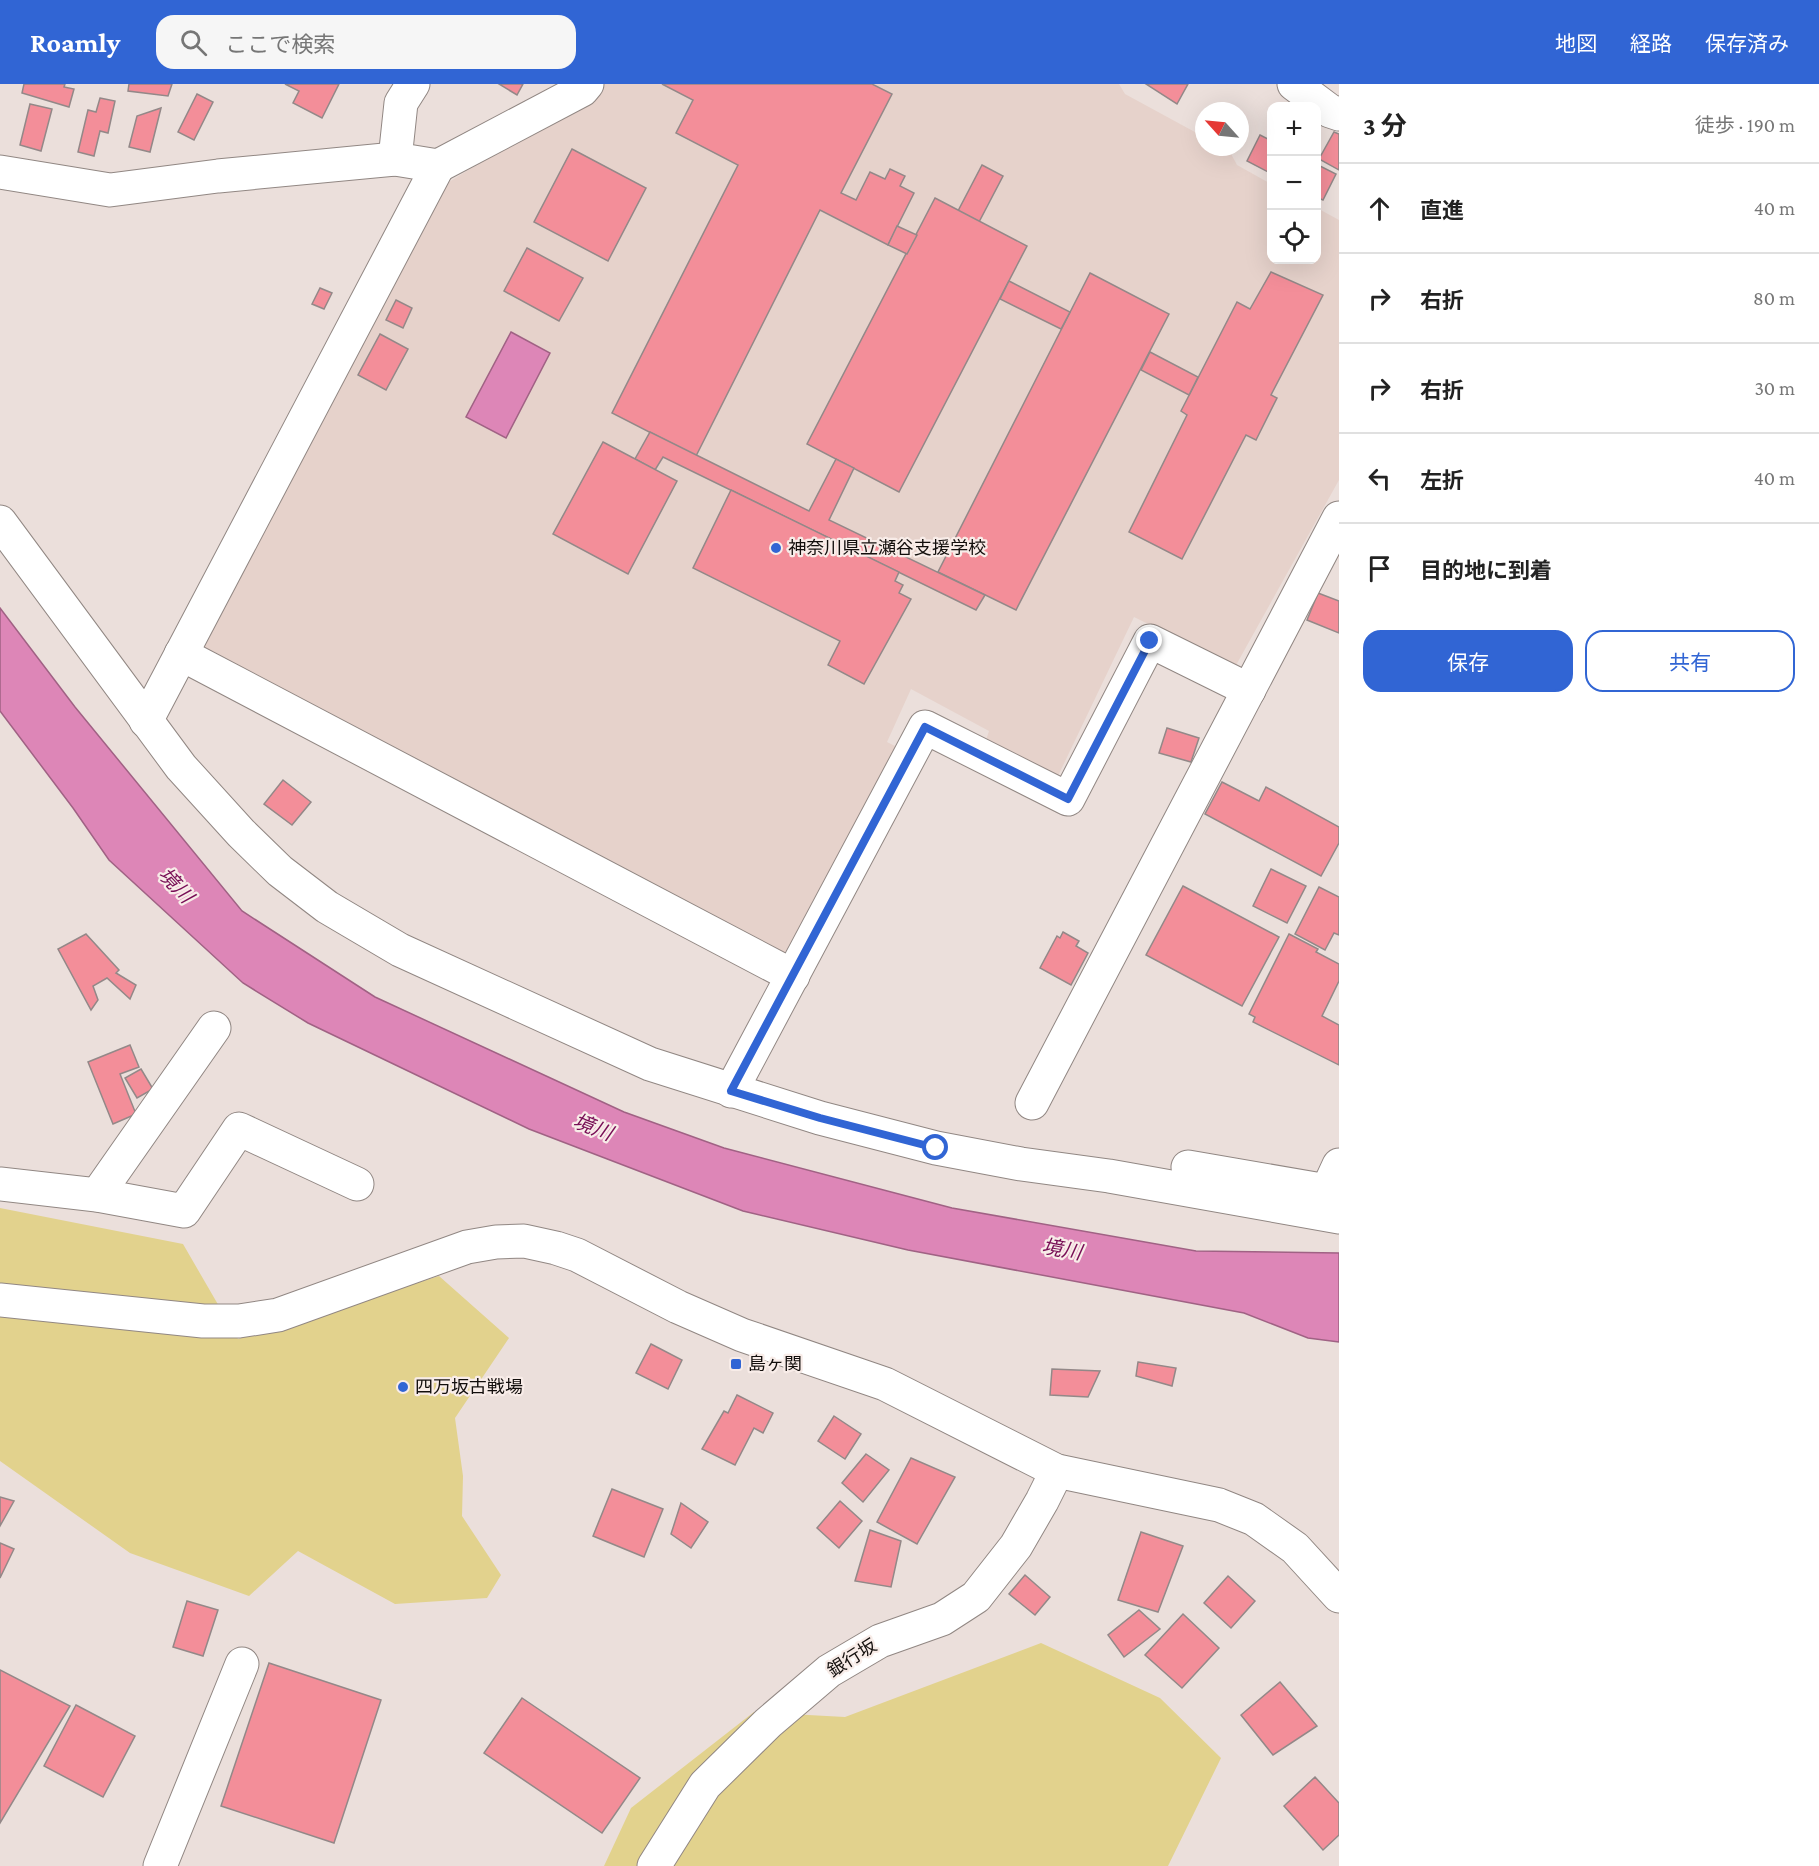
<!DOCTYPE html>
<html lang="ja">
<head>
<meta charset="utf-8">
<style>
  body { margin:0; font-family:"Crimson Pro","Noto Sans JP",serif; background:#f6f6f6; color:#222 }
  .controls { position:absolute; right:18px; top:18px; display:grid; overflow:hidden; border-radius:12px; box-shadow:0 6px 24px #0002 }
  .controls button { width:54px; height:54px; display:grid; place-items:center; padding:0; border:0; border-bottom:2px solid #e0e0e0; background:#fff; color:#222; font:30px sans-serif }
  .compass { position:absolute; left:1195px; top:18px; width:54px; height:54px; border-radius:50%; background:#fff; box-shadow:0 6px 24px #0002; rotate:297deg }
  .stop { position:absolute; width:18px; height:18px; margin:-14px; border:4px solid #3165d4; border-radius:50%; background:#fff }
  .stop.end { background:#3165d4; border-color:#fff; box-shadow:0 2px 6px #0008 }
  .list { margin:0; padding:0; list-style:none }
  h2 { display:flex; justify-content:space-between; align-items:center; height:78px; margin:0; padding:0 24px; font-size:26px }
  h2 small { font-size:20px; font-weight:400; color:#767676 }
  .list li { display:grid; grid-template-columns:39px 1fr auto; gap:18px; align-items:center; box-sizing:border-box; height:90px; padding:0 24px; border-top:2px solid #e0e0e0 }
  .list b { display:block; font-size:22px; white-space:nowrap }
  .list em { font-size:20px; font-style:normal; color:#767676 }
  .actions { display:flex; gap:12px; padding:18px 24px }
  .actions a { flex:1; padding:14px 0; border:2px solid #3165d4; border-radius:18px; text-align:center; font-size:21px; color:#3165d4 }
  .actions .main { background:#3165d4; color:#fff }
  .icon { flex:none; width:33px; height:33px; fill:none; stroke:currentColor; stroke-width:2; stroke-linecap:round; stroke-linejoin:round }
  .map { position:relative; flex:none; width:1339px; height:1782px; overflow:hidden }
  header { display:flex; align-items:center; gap:36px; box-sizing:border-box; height:84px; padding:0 30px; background:#3165d4; color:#fff }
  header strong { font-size:28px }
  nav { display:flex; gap:33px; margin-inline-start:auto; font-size:21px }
  .search { width:420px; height:54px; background:#f6f6f6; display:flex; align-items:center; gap:15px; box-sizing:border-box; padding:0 21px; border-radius:18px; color:#767676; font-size:22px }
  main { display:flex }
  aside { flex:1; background:#fff }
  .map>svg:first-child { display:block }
</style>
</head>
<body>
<header>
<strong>Roamly</strong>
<div class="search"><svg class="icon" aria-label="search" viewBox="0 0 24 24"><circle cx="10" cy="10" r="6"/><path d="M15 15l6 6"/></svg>ここで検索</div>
<nav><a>地図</a><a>経路</a><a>保存済み</a></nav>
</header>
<main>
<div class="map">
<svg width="1339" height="1782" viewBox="0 0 1339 1782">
  <rect width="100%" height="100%" fill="#ebdfdb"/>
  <polygon fill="#e6d2cb" points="601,0 1119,0 1125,10 1204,53 1204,63 1223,63 1229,66 1237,81 1271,100 1272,176 1316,176 1317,124 1339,136 1339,396 1235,583 1134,533 1058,692 986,656 989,647 911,605 887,658 901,665 797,860 774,875 199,562 444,101 591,11"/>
  <g fill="#e2d28d">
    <polygon points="0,1124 183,1160 238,1255 439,1192 509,1254 455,1334 463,1392 462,1432 501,1491 487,1514 395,1520 298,1467 249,1512 130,1469 0,1377"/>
    <polygon points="1041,1559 1160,1614 1221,1674 1168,1782 604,1782 631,1724 754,1628 845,1633"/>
  </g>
  <g fill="#dd86b7" stroke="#a06284" stroke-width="1.5">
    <polygon points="511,248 550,269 506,354 466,333"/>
    <polygon points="0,524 75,623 242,827 375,913 624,1028 724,1064 952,1124 1196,1167 1339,1169 1339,1258 1308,1254 1244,1229 908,1166 743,1127 529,1045 308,939 243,899 109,776 73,724 0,627"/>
  </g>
  <g fill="#f38e99" stroke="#938888" stroke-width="1.5">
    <polygon points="24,0 65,0 64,3 74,5 69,23 22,9"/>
    <polygon points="129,0 172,0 168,12 128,7"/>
    <polygon points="285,0 339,0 322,34 293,19 299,7"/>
    <polygon points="499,0 523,0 517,11"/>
    <polygon points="662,0 872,0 892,10 841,109 856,116 870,88 885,95 890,85 905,92 900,102 914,109 888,161 820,126 696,372 612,329 738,81 676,49 693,16"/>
    <polygon points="1146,0 1188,0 1177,20"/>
    <polygon points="197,10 213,18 194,56 178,48"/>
    <polygon points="100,14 115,17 108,49 100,47 94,72 78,68 88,26 96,28"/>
    <polygon points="30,20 52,25 41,67 20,61"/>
    <polygon points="161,24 150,68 129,63 137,32"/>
    <polygon points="1334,48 1339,50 1339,86 1319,75"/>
    <polygon points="1260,51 1272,57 1272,90 1247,77"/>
    <polygon points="572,65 646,104 608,177 534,138"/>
    <polygon points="1316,80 1336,90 1323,116 1316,113"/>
    <polygon points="982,81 1003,92 979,138 958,127"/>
    <polygon points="935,114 1027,162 899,408 807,360"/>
    <polygon points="897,142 917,151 907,170 888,161"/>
    <polygon points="527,164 583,194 559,237 504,207"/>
    <polygon points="1271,188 1323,211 1271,311 1277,314 1256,356 1246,351 1182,475 1129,448 1187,331 1181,327 1237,218 1250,225"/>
    <polygon points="1090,189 1169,230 1016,526 938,488"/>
    <polygon points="1009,197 1070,228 1061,245 1000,215"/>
    <polygon points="320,204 332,209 324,225 312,220"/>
    <polygon points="396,216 412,224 403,244 386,236"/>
    <polygon points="380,250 408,265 386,306 358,291"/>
    <polygon points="1150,268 1198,293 1189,311 1141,286"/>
    <polygon points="650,348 809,427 836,375 854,384 829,436 985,511 976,526 663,373 655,386 635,375"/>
    <polygon points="603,358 677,397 628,490 553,450"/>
    <polygon points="731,406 899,488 895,497 903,501 899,509 911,515 864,600 828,581 840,557 693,484"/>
    <polygon points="1318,509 1339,517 1339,549 1307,536"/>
    <polygon points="1167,644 1199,654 1191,678 1159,669"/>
    <polygon points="283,696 311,718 292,741 264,720"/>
    <polygon points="1222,698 1259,717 1266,703 1339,743 1339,759 1321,792 1205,730"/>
    <polygon points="1271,785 1306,802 1287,839 1253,822"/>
    <polygon points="1183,802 1279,853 1242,922 1146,871"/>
    <polygon points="1319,803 1339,813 1339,851 1334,849 1325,866 1295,850"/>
    <polygon points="1063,848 1079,857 1076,862 1088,869 1071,901 1040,884 1057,852 1060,854"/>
    <polygon points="86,850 119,886 116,889 136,901 130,915 107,894 93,902 98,916 91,926 58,865"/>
    <polygon points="1289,850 1318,865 1316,868 1339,880 1339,897 1322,932 1339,941 1339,981 1253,938 1255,933 1249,930"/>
    <polygon points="130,961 139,983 120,990 136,1030 113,1040 88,978"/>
    <polygon points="141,985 153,1005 137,1014 125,994"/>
    <polygon points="651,1260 682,1276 668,1305 636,1289"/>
    <polygon points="1138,1278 1176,1284 1172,1302 1136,1292"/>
    <polygon points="1052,1285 1100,1287 1088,1313 1050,1311"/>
    <polygon points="737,1311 773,1329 763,1349 754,1344 735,1381 702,1365 724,1327 728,1329"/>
    <polygon points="834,1332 861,1350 845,1375 818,1357"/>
    <polygon points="866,1370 889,1386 863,1418 842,1399"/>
    <polygon points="911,1374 955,1393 917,1460 877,1438"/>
    <polygon points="612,1405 663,1425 644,1473 593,1452"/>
    <polygon points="0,1413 14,1417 0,1442"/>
    <polygon points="840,1417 862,1437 839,1464 817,1444"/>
    <polygon points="681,1419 708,1438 691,1464 671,1450"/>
    <polygon points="870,1446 901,1457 891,1503 855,1497"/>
    <polygon points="1141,1448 1183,1462 1158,1528 1118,1516"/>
    <polygon points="0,1459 14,1465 0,1494"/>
    <polygon points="1025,1491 1050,1513 1035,1531 1009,1510"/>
    <polygon points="1228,1492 1255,1517 1231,1544 1204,1519"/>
    <polygon points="187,1517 218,1526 203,1572 173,1563"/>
    <polygon points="1139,1526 1160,1545 1124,1573 1108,1551"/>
    <polygon points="1183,1530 1219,1564 1182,1604 1145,1571"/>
    <polygon points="269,1579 381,1616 334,1759 221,1722"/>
    <polygon points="0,1586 70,1622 0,1739"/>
    <polygon points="1280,1598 1317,1642 1273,1671 1241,1631"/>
    <polygon points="522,1614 640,1694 602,1749 484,1669"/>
    <polygon points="76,1621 135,1652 103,1713 44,1682"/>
    <polygon points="1315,1693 1339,1719 1339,1751 1323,1766 1284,1722"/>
  </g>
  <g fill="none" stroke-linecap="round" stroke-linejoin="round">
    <g stroke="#918783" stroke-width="35">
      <g id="minor">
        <polyline points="1294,0 1330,27 1339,30"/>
        <polyline points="395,75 401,19 413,0"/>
        <polyline points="0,88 110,106 218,92 395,75 438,82 582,6 587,0"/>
        <polyline points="0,438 181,683 241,749 280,787 327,823 400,866 650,980 820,1034 936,1064 1021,1080 1109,1092 1339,1133"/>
        <polyline points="181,570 793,892"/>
        <polyline points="146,637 438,82"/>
        <polyline points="731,1007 925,643 1068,715 1150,557 1249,606"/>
        <polyline points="1032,1019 1339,434"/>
        <polyline points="1188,1083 1339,1109"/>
        <polyline points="0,1100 97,1111 184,1127 239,1045 357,1100"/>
        <polyline points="1327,1107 1339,1081"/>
        <polyline points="97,1111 214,944"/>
        <polyline points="0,1216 203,1237 239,1237 278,1231 467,1163 496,1158 524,1157 556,1164 577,1171 678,1223 742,1251 885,1300 1057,1387 1219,1421 1254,1435 1295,1464 1339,1512"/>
        <polyline points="160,1782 242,1580"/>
        <polyline points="654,1782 705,1701 768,1639 829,1587 880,1557 942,1535 976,1513 1016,1462 1042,1417 1057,1387"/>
      </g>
    </g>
    <use href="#minor" stroke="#fff" stroke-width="33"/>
  </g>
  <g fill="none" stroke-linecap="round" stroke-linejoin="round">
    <polyline stroke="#3165d4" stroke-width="8" points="936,1064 820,1034 731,1007 925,643 1068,715 1150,557"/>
  </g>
  <g fill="#3165d4" stroke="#f8ece8" stroke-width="2">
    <circle cx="776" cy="464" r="6"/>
    <rect x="730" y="1274" width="12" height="12" rx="3"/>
    <circle cx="403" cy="1303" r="6"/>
  </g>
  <g text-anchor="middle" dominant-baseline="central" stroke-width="4.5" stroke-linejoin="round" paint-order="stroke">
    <g font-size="18" fill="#120e0c" stroke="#f8ece8" text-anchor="start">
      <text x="788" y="464">神奈川県立瀬谷支援学校</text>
      <text x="748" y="1280">島ヶ関</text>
      <text x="415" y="1303">四万坂古戦場</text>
    </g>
    <g font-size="18" fill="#120e0c" stroke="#f8ece8">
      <text transform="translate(852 1574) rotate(-32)">銀行坂</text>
    </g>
    <g font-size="20" font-style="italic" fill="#770d55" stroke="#f8ece8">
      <text transform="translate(176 801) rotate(47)">境川</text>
      <text transform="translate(593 1043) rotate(21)">境川</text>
      <text transform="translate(1062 1165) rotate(10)">境川</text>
    </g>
  </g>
</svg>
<div class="controls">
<button>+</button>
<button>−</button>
<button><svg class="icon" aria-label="locate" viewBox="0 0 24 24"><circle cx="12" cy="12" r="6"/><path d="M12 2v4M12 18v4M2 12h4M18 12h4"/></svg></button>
</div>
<svg class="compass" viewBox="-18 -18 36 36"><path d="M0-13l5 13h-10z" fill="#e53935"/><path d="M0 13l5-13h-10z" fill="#767676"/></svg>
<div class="stop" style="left:936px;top:1064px"></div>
<div class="stop end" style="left:1150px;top:557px"></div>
</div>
<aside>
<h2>3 分<small>徒歩 · 190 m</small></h2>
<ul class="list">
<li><svg class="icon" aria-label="ahead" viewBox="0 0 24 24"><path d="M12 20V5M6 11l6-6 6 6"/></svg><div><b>直進</b></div><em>40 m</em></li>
<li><svg class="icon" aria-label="right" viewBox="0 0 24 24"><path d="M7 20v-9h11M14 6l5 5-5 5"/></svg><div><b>右折</b></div><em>80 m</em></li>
<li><svg class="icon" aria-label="right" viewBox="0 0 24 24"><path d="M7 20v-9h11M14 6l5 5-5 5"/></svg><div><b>右折</b></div><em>30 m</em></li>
<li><svg class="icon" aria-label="left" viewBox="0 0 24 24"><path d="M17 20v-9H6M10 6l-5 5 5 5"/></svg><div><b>左折</b></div><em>40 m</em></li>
<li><svg class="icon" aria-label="arrive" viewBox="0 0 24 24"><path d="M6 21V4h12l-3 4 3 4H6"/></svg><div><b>目的地に到着</b></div></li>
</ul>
<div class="actions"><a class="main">保存</a><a>共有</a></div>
</aside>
</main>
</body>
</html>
